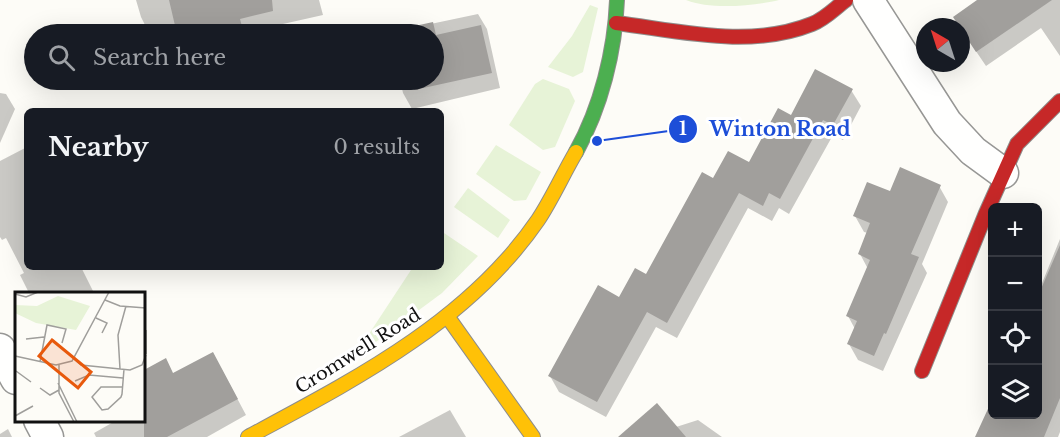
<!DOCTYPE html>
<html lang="en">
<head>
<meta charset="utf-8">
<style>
  body { margin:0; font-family:"Libre Baskerville",serif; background:#20242c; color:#f1f3f6 }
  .controls { position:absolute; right:18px; bottom:18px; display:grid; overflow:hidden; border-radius:9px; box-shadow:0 6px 24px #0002 }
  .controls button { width:54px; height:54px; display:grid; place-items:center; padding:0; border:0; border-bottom:2px solid #363941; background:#171b24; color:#f1f3f6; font:30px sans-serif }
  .compass { position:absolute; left:916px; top:18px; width:54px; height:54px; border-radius:50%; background:#171b24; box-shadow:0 6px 24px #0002; rotate:321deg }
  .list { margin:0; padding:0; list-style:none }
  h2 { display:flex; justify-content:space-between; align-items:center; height:78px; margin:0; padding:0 24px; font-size:26px }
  h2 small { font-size:20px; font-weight:400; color:#9ea1a6 }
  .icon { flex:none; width:33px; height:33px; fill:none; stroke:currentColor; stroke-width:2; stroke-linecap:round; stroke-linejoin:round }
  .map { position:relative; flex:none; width:1060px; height:437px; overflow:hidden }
  .search { position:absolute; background:#171b24; box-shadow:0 6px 24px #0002; left:24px; top:24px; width:420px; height:66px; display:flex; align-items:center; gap:15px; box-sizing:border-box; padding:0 21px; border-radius:33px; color:#9ea1a6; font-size:22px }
  .panel { position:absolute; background:#171b24; box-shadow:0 6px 24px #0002; left:24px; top:108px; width:420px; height:162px; border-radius:9px }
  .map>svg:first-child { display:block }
</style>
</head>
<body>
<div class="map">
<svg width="1060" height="437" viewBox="0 0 1060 437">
  <rect width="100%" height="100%" fill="#fdfcf7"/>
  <g fill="#e7f3d7">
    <path d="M686,0h93c-25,6 -69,10 -93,0z"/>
    <polygon points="590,5 598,8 583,72 573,77 548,67 572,36"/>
    <polygon points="543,79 569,89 575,101 555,147 543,150 509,125 535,84"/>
    <polygon points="496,145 541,172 526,200 514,201 476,174"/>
    <polygon points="468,188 510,220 498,238 454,207"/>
    <polygon points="441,231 478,256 442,293 369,347 365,340 413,267 441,267"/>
  </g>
  <g fill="#0003">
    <polygon points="136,0 319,0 323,15 247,32 247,34 179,34 177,26 149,33 141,17"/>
    <polygon points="980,0 1060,0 1060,56 1041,28 986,66 963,32"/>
    <polygon points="478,14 487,29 500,88 412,109 403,93 400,80 434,80 434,34 403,34 402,30"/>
    <polygon points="851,90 861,106 843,140 833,135 789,214 779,208 772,221 748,208 677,338 656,327 606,417 559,392 550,376 619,299 646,276 713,181 750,164 791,117"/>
    <polygon points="0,93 6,94 15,109 0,143"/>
    <polygon points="27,147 27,267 81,267 94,293 29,293 20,275 24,273 6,238 2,240 0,237 0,161"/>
    <polygon points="939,186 948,202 922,264 927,273 883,371 858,360 849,344 855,329 848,316 868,269 860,254 868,233 864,232 855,216 891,193"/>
    <polygon points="1060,239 1060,432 1058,437 978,437 992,414 1038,414 1038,293"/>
    <polygon points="222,370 246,415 207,437 96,437 94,433 117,420 144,420 144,372 173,375"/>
    <polygon points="450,410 466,437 399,437"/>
    <polygon points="698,420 722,437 630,437 676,427"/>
    <polygon points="8,429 12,437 0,437 0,434"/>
  </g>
  <g fill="#a19f9c">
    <polygon points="169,0 272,0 273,11 240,19 244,34 205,34 204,28 177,34"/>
    <polygon points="977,0 1052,0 976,52 953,17"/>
    <polygon points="433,22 436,35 481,25 492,73 414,90 412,80 434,80 434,34 402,34 401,29"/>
    <polygon points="815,69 853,89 833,125 823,120 780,199 769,193 763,206 739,193 667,323 647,312 597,402 548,376 598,285 619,297 635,268 646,274 702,172 713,178 728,151 749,162 778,108 791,115"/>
    <polygon points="900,167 941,185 911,254 919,257 886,334 884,333 874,356 847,344 857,321 846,316 870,260 858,254 870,223 853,216 867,182 890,191"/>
    <polygon points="1060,245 1060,398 1044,437 975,437 993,398 993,414 1038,414 1038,296"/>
    <polygon points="213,352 238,399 167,437 144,437 144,370 166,358 173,373"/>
    <polygon points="657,403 686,437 618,437"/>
  </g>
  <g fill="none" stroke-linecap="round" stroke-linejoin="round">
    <g stroke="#979795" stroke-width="33">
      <g id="street">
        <polyline points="868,0 947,123 973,151 1003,173"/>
        <polyline points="0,349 16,379"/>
        <polyline points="39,420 48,437"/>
      </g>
    </g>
    <g stroke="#8e8d8b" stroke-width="16">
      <path id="fast" d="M576,152c25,-45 39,-101 41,-152"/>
    </g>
    <g stroke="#8e8d8b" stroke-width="16">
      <g id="slow">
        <polyline points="447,316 533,437"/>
        <path d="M248,437c106,-57 220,-115 290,-217 14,-21 25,-46 38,-68"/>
      </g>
    </g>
    <g stroke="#8e8d8b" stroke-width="16">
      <g id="jam">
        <path d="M616,23c64,8 134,26 196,1 13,-5 23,-16 34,-24"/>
        <polyline points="922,371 986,213 1017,144 1060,101"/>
      </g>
    </g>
    <use href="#street" stroke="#fffffe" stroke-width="30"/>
    <use href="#fast" stroke="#4caf50" stroke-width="14"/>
    <use href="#slow" stroke="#ffc107" stroke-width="14"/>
    <use href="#jam" stroke="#c62828" stroke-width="14"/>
  </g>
  <g text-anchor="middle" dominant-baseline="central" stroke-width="6" stroke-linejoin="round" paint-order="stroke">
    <g font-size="18" fill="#111" stroke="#fff">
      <text transform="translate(358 351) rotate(-32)">Cromwell Road</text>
    </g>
  </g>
  <g transform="translate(15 292)">
    <rect width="130" height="130" fill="#fdfcf7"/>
    <path d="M43,4l32,10 -14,24 -40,-7 -21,-10v-8l22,1z" fill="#e7f3d7"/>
    <path fill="none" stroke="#9f9e9b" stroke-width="1.5" d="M0,2l11,3 12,-5M90,8l15,6 26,2M81,26l11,5 -5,10M131,38v24M11,47l18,-2M0,64l41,9 16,-4 37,-69M59,67l7,6 49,5 12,-5 4,-10M25,70l7,-37 19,4 -4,14M44,73v28l15,29M105,77l-2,-34 8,-29M1,79l15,11M60,89l14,-6 34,3M43,91l19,39M108,95h-22l-9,10 10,13 6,-1 13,-12 1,-3 2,-25M25,96l10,7 9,-5M0,124l18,-10"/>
    <path fill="#e8590c" fill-opacity="0.15" stroke="#e8590c" stroke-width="3" d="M37,48l39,32 -13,16 -39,-32z"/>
    <rect width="130" height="130" fill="none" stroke="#111" stroke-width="3"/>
  </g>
  <path fill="none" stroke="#1d4ed8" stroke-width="2" d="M597 141L683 129"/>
  <g fill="#1d4ed8" stroke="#fff" stroke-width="2">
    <circle cx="597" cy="141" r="6"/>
    <circle cx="683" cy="129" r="15"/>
  </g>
  <g font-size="18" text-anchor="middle" font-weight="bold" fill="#fff">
    <text x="683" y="135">1</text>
  </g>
  <g font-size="20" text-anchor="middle" font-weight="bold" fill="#1d4ed8" stroke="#fff" stroke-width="6" stroke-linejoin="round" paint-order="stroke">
    <text x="780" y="136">Winton Road</text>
  </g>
</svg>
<div class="controls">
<button>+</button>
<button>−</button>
<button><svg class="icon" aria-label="locate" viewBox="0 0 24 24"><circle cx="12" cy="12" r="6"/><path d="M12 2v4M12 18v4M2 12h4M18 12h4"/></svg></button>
<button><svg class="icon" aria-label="layers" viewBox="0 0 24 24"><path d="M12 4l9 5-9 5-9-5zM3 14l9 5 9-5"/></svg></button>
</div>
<svg class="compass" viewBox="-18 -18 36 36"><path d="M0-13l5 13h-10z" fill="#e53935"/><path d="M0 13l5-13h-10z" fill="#9ea1a6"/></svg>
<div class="search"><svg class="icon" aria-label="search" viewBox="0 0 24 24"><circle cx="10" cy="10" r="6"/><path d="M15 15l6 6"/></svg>Search here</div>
<section class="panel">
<h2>Nearby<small>0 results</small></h2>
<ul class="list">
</ul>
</section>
</div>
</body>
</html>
